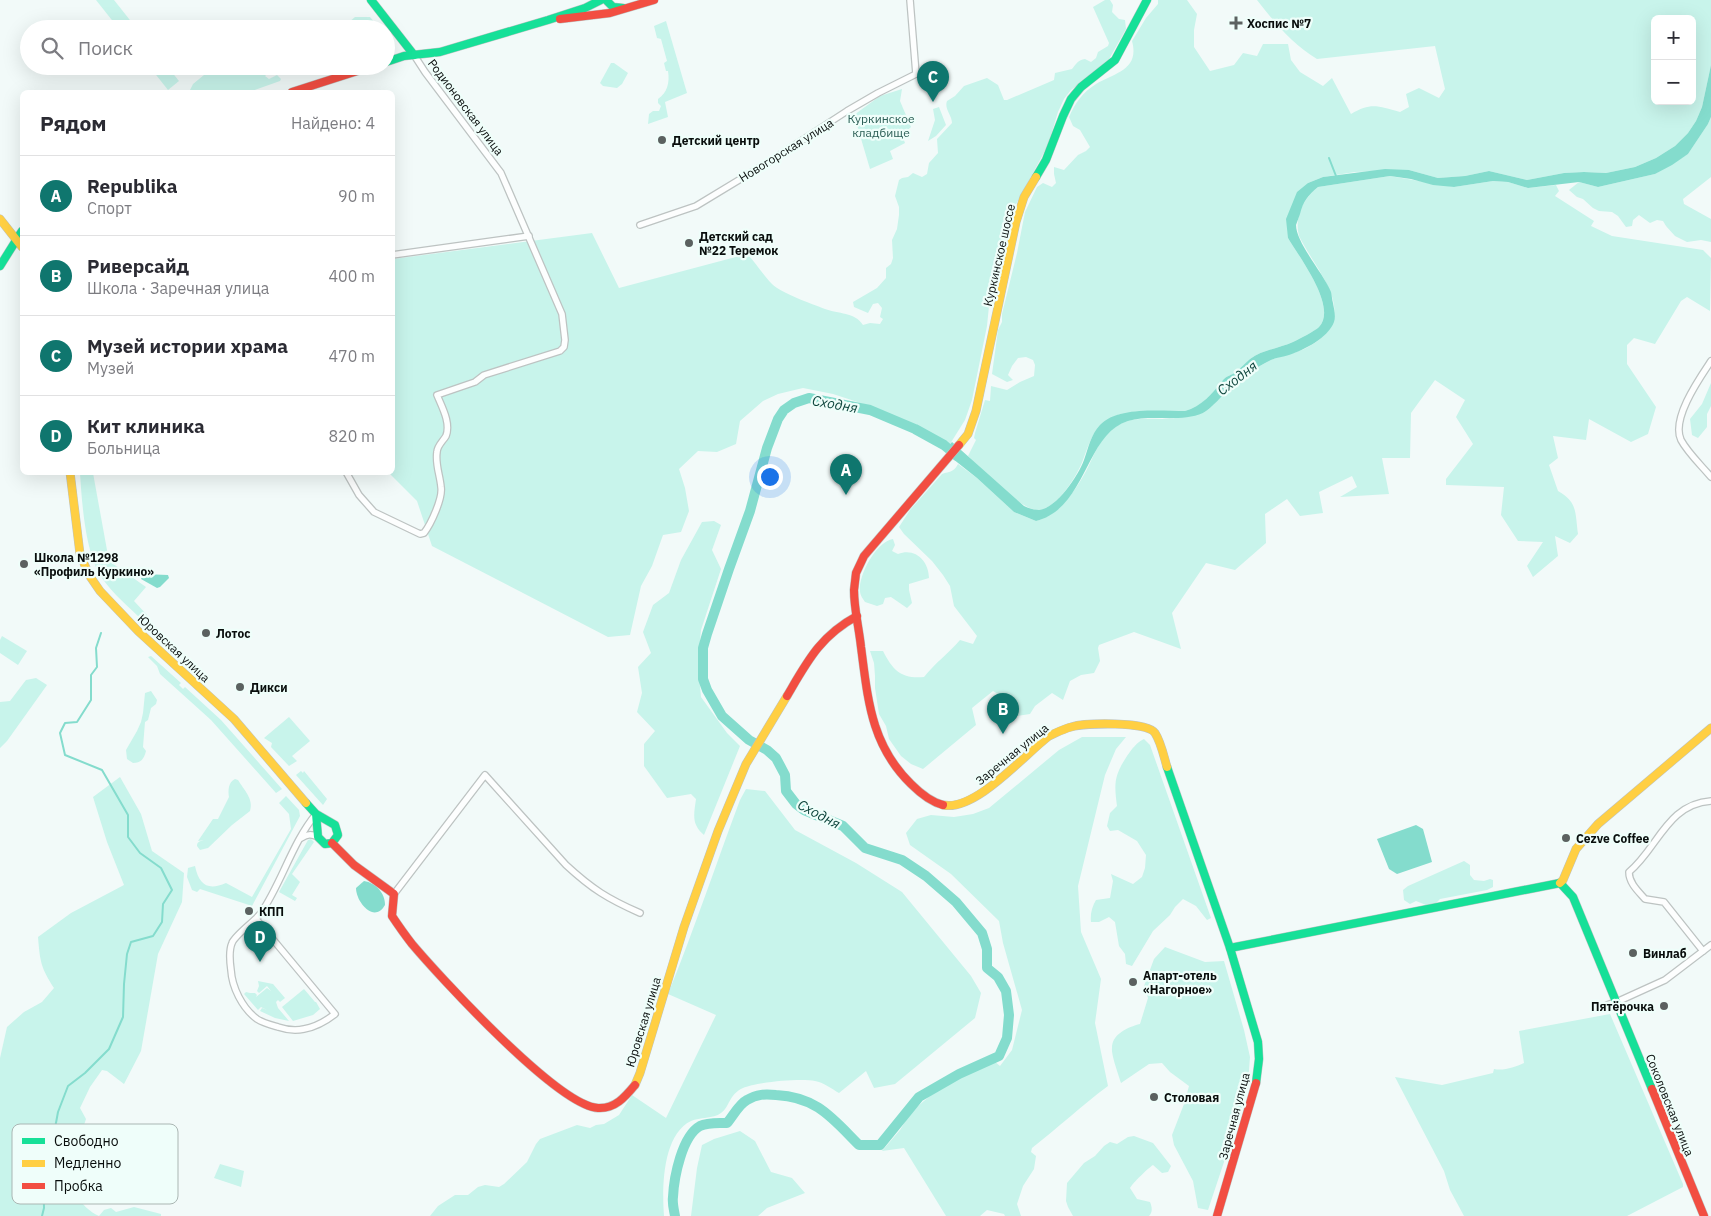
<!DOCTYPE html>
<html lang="ru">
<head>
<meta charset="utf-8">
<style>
  body { margin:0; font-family:"IBM Plex Sans",sans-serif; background:#f2f2f3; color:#2b2b33 }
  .controls { position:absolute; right:15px; top:15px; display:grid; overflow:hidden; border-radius:8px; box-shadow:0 5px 20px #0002 }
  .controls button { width:45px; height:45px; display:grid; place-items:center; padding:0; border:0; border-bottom:1px solid #e1e1e2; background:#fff; color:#2b2b33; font:25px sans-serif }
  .you { position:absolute; left:769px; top:476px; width:18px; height:18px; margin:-12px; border:4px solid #fff; border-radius:50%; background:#1a73e8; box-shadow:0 0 0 8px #1a73e833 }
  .badge { display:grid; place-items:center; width:32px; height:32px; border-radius:50%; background:#0f766e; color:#fff; font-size:16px; font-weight:700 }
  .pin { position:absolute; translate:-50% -41px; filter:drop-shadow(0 1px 2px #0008) }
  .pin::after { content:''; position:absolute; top:26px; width:18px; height:15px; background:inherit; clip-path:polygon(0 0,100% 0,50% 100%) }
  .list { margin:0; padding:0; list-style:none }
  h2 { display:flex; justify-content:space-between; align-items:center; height:65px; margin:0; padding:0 20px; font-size:21px }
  h2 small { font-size:16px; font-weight:400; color:#7c7c81 }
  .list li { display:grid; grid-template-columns:32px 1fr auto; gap:15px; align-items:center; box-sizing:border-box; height:80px; padding:0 20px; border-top:1px solid #e1e1e2 }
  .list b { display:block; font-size:19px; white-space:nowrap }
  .list p { margin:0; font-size:16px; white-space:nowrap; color:#7c7c81 }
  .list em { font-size:16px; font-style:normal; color:#7c7c81 }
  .icon { flex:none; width:28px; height:28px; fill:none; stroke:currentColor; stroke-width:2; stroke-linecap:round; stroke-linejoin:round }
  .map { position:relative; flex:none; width:1711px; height:1216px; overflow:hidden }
  .search { position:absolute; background:#fff; box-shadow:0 5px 20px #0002; left:20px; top:20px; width:375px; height:55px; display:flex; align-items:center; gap:12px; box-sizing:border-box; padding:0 18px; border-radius:28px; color:#7c7c81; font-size:19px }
  .panel { position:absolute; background:#fff; box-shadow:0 5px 20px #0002; left:20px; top:90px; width:375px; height:385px; border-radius:8px }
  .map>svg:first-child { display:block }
</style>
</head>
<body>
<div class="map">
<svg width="1711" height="1216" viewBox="0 0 1711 1216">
  <rect width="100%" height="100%" fill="#f2faf9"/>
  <g fill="#c8f4eb" fill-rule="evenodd">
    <polygon points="96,0 114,0 137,29 119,29"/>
    <path d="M1105,0h5l3,5 -1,7 7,7 6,1 1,9 -18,32 -37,29 -7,9 -6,13 -10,33 -35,65 -18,76 -5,10 -3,30 -15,74 -7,20 -15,24 -71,-35 -46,-15 -30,-6 -25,6 -15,7 -23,20 -4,23 -19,8 -19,-1 -19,18 6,19 4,23 -8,21 -18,3 -11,31 -11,20 -11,49 -22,2 -176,-91 -15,-45 -28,-28 3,-1 1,-213 199,-26 27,55 128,-34c9,9 16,21 25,30 9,9 40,20 53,25 13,5 30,3 38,16l7,-2 10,1 3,-5 -3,-2 2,-9 -4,-5 -5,1 -5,9 -14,-6 -1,-5 24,-14 9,-10v-10l5,-4 2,-6 -1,-18 5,-11 2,-14v-8l-4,-11 4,-16 3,-2 6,-1 5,-4 9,4 5,-3 2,-11 9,-10 -1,-14 15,-16c0,-8 -8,-14 -5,-22l8,-5 9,-10 23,-8 11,7 6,15h3l47,-20 1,-7 17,-4c4,-5 6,-9 13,-10l6,3 5,-4 2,-6 10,-6 1,-3 -16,-36z"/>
    <path d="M1158,0h29l10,14 -3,16v17l16,24 24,-6 9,-12 14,3 6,-12h25l3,16 9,12 23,14 9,-8 19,36c20,-12 27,-8 49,-2l9,-5 -3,-13 13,-6 20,10 6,-9 -10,-43 -118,13c-25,-15 -42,-36 -60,-59h454v65l-9,42 -6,14 -8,12 -13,13 -19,12 -21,9 -29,6 -22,-1 -20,1 -37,7 -38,-9 -24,5 -27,2 -29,-8 -54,2 -32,5 -15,6 -20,55c11,19 50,69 31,89 -4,4 -20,12 -26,15 -13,6 -31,8 -43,17 -5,4 -9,9 -14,13 -4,3 -10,4 -13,8 -9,13 -22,27 -38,31l-65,3c-26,10 -28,23 -37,46 -6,16 -26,49 -45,50 -16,1 -58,-41 -70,-54l8,-16 -2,-2 1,-5 10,-33 5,1 1,-15 16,4 13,-8 14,-6 1,-11 -2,-5 -7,-3 -8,1 -6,8 -4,9 5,5 -6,2 -15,-8 6,-44 4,-8v-8l15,-61 8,-41 12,-25 6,-4 9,4 4,-4 -2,-9v-7l10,3 14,-15 8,-4 4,-4 -10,-17 -7,-4 -4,-9c6,-14 14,-25 27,-33 18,-11 44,-14 36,-43l14,-23 12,-14zM1655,19h37v82h-37z"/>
    <polygon points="355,17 370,17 380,29 341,29"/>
    <path d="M666,21l21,72 -22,9 3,15 -20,7 1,-10 4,-3h6l2,-5 -3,-3v-4c9,-6 12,-16 10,-28h-2l-2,-8 3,-2 -6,-22 -4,-1 -3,-12z"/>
    <polygon points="611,63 614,63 628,73 622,84 617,88 603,86 600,83"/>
    <polygon points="149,66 167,66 179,81 168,90"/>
    <polygon points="215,66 272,66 271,70 265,76 269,79 277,75 281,79 280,81 249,92 193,92 190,90 193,84"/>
    <polygon points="902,89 900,101 911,127 902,135 905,143 890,151 893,159 870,169 854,115 880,96"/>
    <polygon points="939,107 946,125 936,136 928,141 935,120 933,109"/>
    <polygon points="1711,117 1711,177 1683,199 1684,204 1711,219 1711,242 1701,240 1687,242 1675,236 1666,226 1663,221 1657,220 1650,223 1639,215 1633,220 1632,226 1626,227 1618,216 1612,212 1599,211 1593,208 1583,199 1577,197 1569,190 1579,182 1598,187 1655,174 1688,154 1708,124"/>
    <path d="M1390,176l64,11 39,-6 15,1 20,6 28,-3 3,6 -4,5 39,25 -3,5 21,10 91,14 8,8 -1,53 -23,-14 -6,4 -26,43 -21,-6 -7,7v19l29,43 -8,27 -17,8 -42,-23 -3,21 -33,-4 5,22 -9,7 9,26c20,11 17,22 20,43l-8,9 -15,-7 3,20 -25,21 -6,-11 16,-24 -25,-1 -17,-26 3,-28 -58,-2v-6l27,-35 -17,-27 9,-17 -30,-20 -24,33 -1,45h-28l7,36 -49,3 17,-10 -5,-11 -33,16 4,21 -23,3 -13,-17 -22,15 1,29 -31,27 -29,-7 -34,50 9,36 -47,-17 -35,13 -1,3 2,13 -6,12 -13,2 -11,6 -7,19 -11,-7 -17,13 -5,8 -13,2 -10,-7 -6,-13 -8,-5 -21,17 4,17 -53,44 -12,-5 -10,-8 -12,-17 -3,-13 -7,-12 -4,-26v-12l-1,-13 -4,-12h13c10,20 19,28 41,26 11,-14 25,-24 36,-37l13,4 4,-8 -23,-30 -4,-20 -7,-11 -11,-14 -28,-27 -5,-7 11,-17 32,-36c8,-3 11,-1 16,-10l19,14 37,34 22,9c24,-6 43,-35 53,-56 7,-14 12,-28 25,-37 14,-11 32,-9 48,-9 10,0 20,-2 30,-4 3,-1 8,-1 11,-2 8,-4 21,-19 27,-26 8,-8 18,-14 28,-20 4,-2 9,-5 13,-7 10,-5 22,-6 33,-11 61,-30 15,-73 -5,-113 -5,-19 4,-37 19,-49z"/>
    <polygon points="1711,383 1711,406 1707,414 1707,427 1698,438 1692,435 1690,419 1702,404"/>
    <path d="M80,473h13l16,88 37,26 -12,14 13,14 -5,5c-13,-13 -30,-27 -40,-42 -17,-25 -20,-75 -22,-105z"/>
    <path d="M714,521l7,4 -9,25 9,19 -20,61 -3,34 3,33 26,36 13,13 -36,89c-13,-11 -10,-21 -8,-36l-5,-5 -24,4 -23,-32v-22l11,-13 -18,-19 5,-19 -4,-26 13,-14 -8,-21 10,-27 16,-12 12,-33 21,-38z"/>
    <path d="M893,539l2,6 -3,6 6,3c17,-7 31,7 31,24l-20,6v6l3,13 -5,5 -16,-11 -6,1 -2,6 -6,2 -12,-4c-2,-3 -5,-7 -5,-11 -2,-16 17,-50 33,-52z"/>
    <polygon points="2,636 27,651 18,665 0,653 0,640"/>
    <polygon points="151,656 181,683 179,685 183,689 185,687 221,720 282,789 276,793 211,720 160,674 157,666 148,657"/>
    <polygon points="36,678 47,685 7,741 0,748 0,702 10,701 26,680"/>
    <path d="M151,691l6,9 -1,4 -5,4 -3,12 -3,2 -2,25 3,4c-2,8 -5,12 -13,12l-6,-4 -1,-9 11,-19 4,-9 2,-9 2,-20z"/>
    <polygon points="289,717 310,741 292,756 297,761 289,766 271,747 272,743 264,738"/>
    <path d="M1082,737h44l-10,12 -11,26 -27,111 3,46 20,47 -6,44 13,63c-26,19 -50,42 -76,62l-1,4 5,4 -2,13 -11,17 -6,18 4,12h-16l-1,-2 -17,-4 -7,6h-34l-42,-68 -22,3 18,-21 11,-18 20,-17 27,-16 36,-18 6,5 12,-16 10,-40 -19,-67 -4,-22 -48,-47 -41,-29 -4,-12 11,-14 14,-4 23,2 19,-3 16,-6 70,-58z"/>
    <path d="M1144,739l6,6 61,173 -4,2 -11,-14 -13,-7 -8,8 -5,8 -17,16 -21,35 -6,-2 -1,-10 -6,-8 -4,-24 -6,-5 -10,5h-8c-1,-8 1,-15 5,-22l14,-2 3,-17 -2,-7 22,10 9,-7 3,-9 1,-13 -9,-14 -19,-11 -8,1 -3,-5 3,-13 7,-7c-3,-23 -3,-30 10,-50 5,-7 9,-13 17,-17z"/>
    <polygon points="301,771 303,773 304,771 327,799 323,805 296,775"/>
    <path d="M120,777l21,37 11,37 32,22 -2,29 -24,52 -17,97 -17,33 -17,-13 -5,-1 -12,17 -10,21 6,11 -3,9 -22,37c7,18 19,43 38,51h-99v-158l7,-31 17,-15 18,-10 12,-14c-13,-20 -14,-26 -16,-51l33,-24 53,-28 -17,-43 -14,-45z"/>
    <path d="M235,779l3,1c6,10 16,19 12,31l-18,14 -24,23 -8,2 -3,-4c0,-5 4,-5 8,-6l-7,1 15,-22h5l11,-22c-1,-6 -1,-15 6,-18z"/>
    <path d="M746,789l19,2 30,39 61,33 46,29 69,84 10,17 -6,25 -80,66 -21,4 -8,-17 -27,22c-7,-4 -16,-11 -24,-12 -14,-3 -59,1 -72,7 -15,7 -13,19 -22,25 -8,6 -21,4 -30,8 -29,14 -29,68 -27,95h-234l8,-10 17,-11h13l10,-8 7,-2 14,2 5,-3 23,-22 9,-18 4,-5 37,-14 13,3 6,-3 8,-1 15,-9 13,-20 34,23 50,-103 -48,-21c26,-64 48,-130 72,-194z"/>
    <path d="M286,796l13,14 1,6 -48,90 -52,-17 -3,3 -5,-2 -5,-13 1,-9 7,-2c4,19 13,25 31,17l26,14 39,-68 -2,-15 -10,-11z"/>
    <polygon points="311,839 314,842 292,874 300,882 292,895 297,898 295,901 279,892 308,840"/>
    <polygon points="1464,861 1470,865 1470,875 1474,880 1484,881 1490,879 1493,880 1493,887 1487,890 1440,899 1435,904 1426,905 1416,901 1410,904 1404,900 1403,890 1408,886"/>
    <path d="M1165,947l40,15 19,-1 20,69 6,27 -2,26 -7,28 -33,99 -10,-2 -5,-27 -19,-36 -2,-10 12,-31 5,-18 -19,-14 -8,-9 -13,1 -28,19c-2,-7 -10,-28 -9,-35 0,-14 16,-21 28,-24l8,-26 -4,-12 10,-27z"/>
    <polygon points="258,981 273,984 285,998 280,1002 278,1000 276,1002 278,1008 289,1021 275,1018 260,1011 262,1008 267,1010 261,1007 258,1010 244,994 246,992 250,993 255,993 257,995 256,997 267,988 271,991 267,986 259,993 257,991 259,986"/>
    <polygon points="304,989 315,1002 316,1002 320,1009 313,1015 293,1021 282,1007"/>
    <path d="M1610,1014l73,170v3l-56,29h-163l-14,-26 -6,-19 -49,-94 47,8 51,-12 1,-4c10,2 21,-2 30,-6l-5,-32z"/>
    <polygon points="740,1131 755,1141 771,1172 792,1178 805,1193 767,1208 758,1216 691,1216 697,1168 702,1145 714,1139"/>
    <path d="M1134,1136l19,7 18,23 -3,6 -6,1 -9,-8c-6,4 -20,18 -23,23l7,11 13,3c2,5 3,10 -1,14h-76l-5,-9 -2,-6 1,-18 17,-20 11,-7 9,-10 6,-4 7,2 11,-7z"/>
    <polygon points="220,1164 244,1171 241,1187 214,1178"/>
    <polygon points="134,1207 161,1214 161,1216 99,1216 104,1210 111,1208 116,1212"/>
  </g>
  <g fill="#84dccd">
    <path d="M1711,65v52l-3,7 -20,30 -16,11 -17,9 -57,13 -19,-5 -51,6 -20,-6 -15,-1 -39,6 -21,-2 -22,-6 -21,-3 -72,11c-10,8 -15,15 -18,27 -1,3 -3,8 -4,11 0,18 28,49 35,67 1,4 1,8 2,11 1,6 3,13 1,19 -6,16 -30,28 -45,33 -6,2 -12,2 -18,5 -14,7 -30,16 -41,27 -6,7 -19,22 -27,26 -23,10 -52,1 -75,8 -43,13 -41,87 -92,100l-22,-9 -37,-34 -29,-23 -3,-5 7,-8 72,64c4,2 10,4 15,4 18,-2 39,-34 45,-50 4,-11 7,-26 16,-35 17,-19 62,-14 85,-14 16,-4 28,-18 38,-31 3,-4 9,-5 13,-8 5,-4 9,-9 14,-13 12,-9 30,-11 43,-17 6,-3 22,-11 26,-15 19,-20 -20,-70 -31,-89l-2,-19 11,-27 11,-9 15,-6 62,-8 24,1 29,8 27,-2 24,-5 38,9 37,-7 20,-1 22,1 29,-6 21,-9 19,-12 13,-13 8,-12 6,-14z"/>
    <polygon points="143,574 168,575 169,578 160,587 157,588 141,579"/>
    <polygon points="1416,825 1423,829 1432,862 1397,874 1389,869 1377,839"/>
    <path d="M364,881c12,2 21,12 21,24 -11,19 -29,-3 -29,-17z"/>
  </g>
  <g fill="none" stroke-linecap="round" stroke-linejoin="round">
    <g stroke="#84dccd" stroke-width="2">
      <polyline points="1329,158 1336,176"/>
      <polyline points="42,1216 44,1208 43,1163 53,1139 58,1112 68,1086 85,1073 109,1049 123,1017 124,984 127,954 131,942 153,936 162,922 163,904 172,890 161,868 140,853 128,837 128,815 102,770 65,755 60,733 65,723 77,722 91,700 91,675 97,667 96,648 101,633"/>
    </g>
    <path stroke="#84dccd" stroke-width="10" d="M675,1216c-1,-6 -3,-13 -2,-19 1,-20 9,-61 27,-71 8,-4 18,-3 27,-3 6,-7 12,-19 20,-23 10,-6 18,-6 29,-5 41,2 56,23 83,50h21l39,-48 40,-23 40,-18 8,-18 2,-23 -3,-24 -8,-14 -11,-9v-19l-5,-16 -26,-31 -30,-26 -24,-16 -37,-12 -22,-22 -39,-16 -8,-6 -10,-13 -1,-16 -9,-17 -9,-8 -18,-10 -27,-24 -15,-26 -4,-11v-31l4,-14 22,-65 21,-58 17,-63 11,-29 6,-9 10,-7 15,-5 61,12 45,19 29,16 13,11"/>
    <g stroke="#bdc3c2" stroke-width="8">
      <g id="street">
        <polyline points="640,225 696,206 767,163 847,111 878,93 916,74 910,0"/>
        <polyline points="392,255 529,236"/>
        <path d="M1711,361c-12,18 -40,58 -30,79 7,13 20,25 30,37"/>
        <path d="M346,472l13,23 15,17 46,22 4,-1c7,-9 19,-35 17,-46 -1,-12 -6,-23 -4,-35 0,-6 6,-11 9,-16 5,-13 -4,-29 -9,-41l38,-13 9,-7 76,-24 4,-4 1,-7 -3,-26 -61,-141 -76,-101 -11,-17"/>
        <path d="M301,838c7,-4 10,-4 17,-1"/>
        <path d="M394,894l91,-119 81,90c26,24 42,34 74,48"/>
        <path d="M256,919l79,95c-9,7 -20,13 -31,15 -9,2 -17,1 -26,-2 -7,-2 -15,-4 -21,-8 -15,-11 -25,-32 -26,-49 -1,-7 -2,-20 1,-27 3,-8 22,-21 29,-30 21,-31 31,-70 55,-99"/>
        <path d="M1703,951l-39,-49 -19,-3c-7,-8 -16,-16 -16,-27 29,-24 38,-68 82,-71"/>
        <polyline points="1607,1005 1621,1000 1665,980 1711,945"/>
      </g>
    </g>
    <g stroke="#bdc3c2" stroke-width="9">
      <g id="fast">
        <polyline points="371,0 414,55"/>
        <polyline points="606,0 613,7 623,8"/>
        <polyline points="386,62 404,56 440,52 548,20 585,8 601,0"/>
        <polyline points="1036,177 1046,160 1063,116 1071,99 1081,87 1115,60 1147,0"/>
        <polyline points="0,266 22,231"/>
        <polyline points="1167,767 1230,948 1258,1042 1259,1059 1256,1083"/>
        <polyline points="306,803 316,814 335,825 338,835 332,843 325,844 318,837 316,814"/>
        <polyline points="1560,883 1573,897 1652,1089"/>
        <polyline points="1230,948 1560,883"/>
      </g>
    </g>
    <g stroke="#bdc3c2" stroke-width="9">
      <g id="slow">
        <polyline points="0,219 22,247"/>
        <polyline points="959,445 968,434 976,411 1016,222 1024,197 1036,177"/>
        <polyline points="70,472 80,554 89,575 100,591 138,631 234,719 306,803"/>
        <path d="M943,805c32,7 81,-50 106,-69 7,-3 14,-7 22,-9 14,-4 76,-6 84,6 6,9 9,24 12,34"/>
        <polyline points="1560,883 1563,880 1576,849 1598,824 1711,728"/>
        <polyline points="635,1085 640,1073 684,927 718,831 746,764 787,696"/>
      </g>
    </g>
    <g stroke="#bdc3c2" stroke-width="9">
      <g id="jam">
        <polyline points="560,19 610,13 654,0"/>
        <polyline points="292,92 373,66"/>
        <path d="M787,696c20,-34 33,-60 70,-80"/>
        <path d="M943,805c-12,-3 -23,-12 -32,-21 -40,-39 -43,-84 -50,-137 -2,-19 -7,-38 -7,-57l2,-17 8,-17 95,-111"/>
        <path d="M332,843l22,22 40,29 -2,22c6,9 13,19 20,28 28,33 146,162 186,164 17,1 27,-11 37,-23"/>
        <polyline points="1652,1089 1704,1216"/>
        <polyline points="1217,1216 1256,1083"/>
      </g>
    </g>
    <use href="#street" stroke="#fdfefe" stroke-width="5.5"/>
    <use href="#fast" stroke="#16e098" stroke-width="8"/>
    <use href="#slow" stroke="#ffcf43" stroke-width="8"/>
    <use href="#jam" stroke="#f24e42" stroke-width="8"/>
  </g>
  <g fill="#5b6160" stroke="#effefa" stroke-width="2">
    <path d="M1233.5 15.5h5v5h5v5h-5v5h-5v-5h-5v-5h5z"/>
    <circle cx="662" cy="140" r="5"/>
    <circle cx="689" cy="243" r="5"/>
    <circle cx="24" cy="564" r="5"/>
    <circle cx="206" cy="633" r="5"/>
    <circle cx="240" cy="687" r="5"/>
    <circle cx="1566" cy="838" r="5"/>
    <circle cx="249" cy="911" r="5"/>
    <circle cx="1633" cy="953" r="5"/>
    <circle cx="1133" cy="982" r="5"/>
    <circle cx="1664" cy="1006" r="5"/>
    <circle cx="1154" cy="1097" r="5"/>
  </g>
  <g text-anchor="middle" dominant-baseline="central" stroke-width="4.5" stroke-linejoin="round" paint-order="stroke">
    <g font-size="12" font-weight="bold" fill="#090e0d" stroke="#effefa" text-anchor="start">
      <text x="1247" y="23">Хоспис №7</text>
      <text x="672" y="140">Детский центр</text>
      <text x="699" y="236">Детский сад<tspan x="699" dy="14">№22 Теремок</tspan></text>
      <text x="34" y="557">Школа №1298<tspan x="34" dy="14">«Профиль Куркино»</tspan></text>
      <text x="216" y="633">Лотос</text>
      <text x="250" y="687">Дикси</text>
      <text x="1576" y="838">Cezve Coffee</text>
      <text x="259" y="911">КПП</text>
      <text x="1643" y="953">Винлаб</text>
      <text x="1143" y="975">Апарт-отель<tspan x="1143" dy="14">«Нагорное»</tspan></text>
      <text x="1654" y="1006" text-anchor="end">Пятёрочка</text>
      <text x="1164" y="1097">Столовая</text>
    </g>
    <g font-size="12" fill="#090e0d" stroke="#effefa">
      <text transform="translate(466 107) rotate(53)">Родионовская улица</text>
      <text transform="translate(786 150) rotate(-32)">Новогорская улица</text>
      <text transform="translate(999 255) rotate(-77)">Куркинское шоссе</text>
      <text transform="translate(174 648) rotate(43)">Юровская улица</text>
      <text transform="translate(1012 754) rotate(-39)">Заречная улица</text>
      <text transform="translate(643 1022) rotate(-73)">Юровская улица</text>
      <text transform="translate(1670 1105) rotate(68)">Соколовская улица</text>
      <text transform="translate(1234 1116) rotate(-75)">Заречная улица</text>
    </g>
    <g font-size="12" fill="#2b5e55" stroke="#effefa">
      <text x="881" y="118">Куркинское<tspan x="881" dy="14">кладбище</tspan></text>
    </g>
    <g font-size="14" font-style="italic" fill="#0d453c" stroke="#effefa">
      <text transform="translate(1237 378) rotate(-38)">Сходня</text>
      <text transform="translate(835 404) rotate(10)">Сходня</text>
      <text transform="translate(819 814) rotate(28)">Сходня</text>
    </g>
  </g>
  <rect x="12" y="1124" width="166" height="80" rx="8" fill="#effefa" stroke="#aab6b3" stroke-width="1"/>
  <rect x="22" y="1138" width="23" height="6" fill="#16e098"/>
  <rect x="22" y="1160" width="23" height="7" fill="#ffcf43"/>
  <rect x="22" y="1183" width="23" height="6" fill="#f24e42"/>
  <g font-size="14" fill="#090e0d">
    <text x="54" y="1146">Свободно</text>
    <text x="54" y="1168">Медленно</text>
    <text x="54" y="1191">Пробка</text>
  </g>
</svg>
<div class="controls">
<button>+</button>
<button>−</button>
</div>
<div class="you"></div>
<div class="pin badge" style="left:846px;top:495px">A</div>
<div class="pin badge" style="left:1003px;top:734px">B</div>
<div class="pin badge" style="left:933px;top:102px">C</div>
<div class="pin badge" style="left:260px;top:962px">D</div>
<div class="search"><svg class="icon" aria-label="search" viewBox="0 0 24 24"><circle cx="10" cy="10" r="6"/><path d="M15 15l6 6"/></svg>Поиск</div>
<section class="panel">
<h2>Рядом<small>Найдено: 4</small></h2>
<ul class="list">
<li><span class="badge">A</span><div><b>Republika</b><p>Спорт</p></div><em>90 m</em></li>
<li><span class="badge">B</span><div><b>Риверсайд</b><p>Школа · Заречная улица</p></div><em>400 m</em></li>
<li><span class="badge">C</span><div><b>Музей истории храма</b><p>Музей</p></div><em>470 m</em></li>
<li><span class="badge">D</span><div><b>Кит клиника</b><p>Больница</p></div><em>820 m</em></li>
</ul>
</section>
</div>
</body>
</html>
